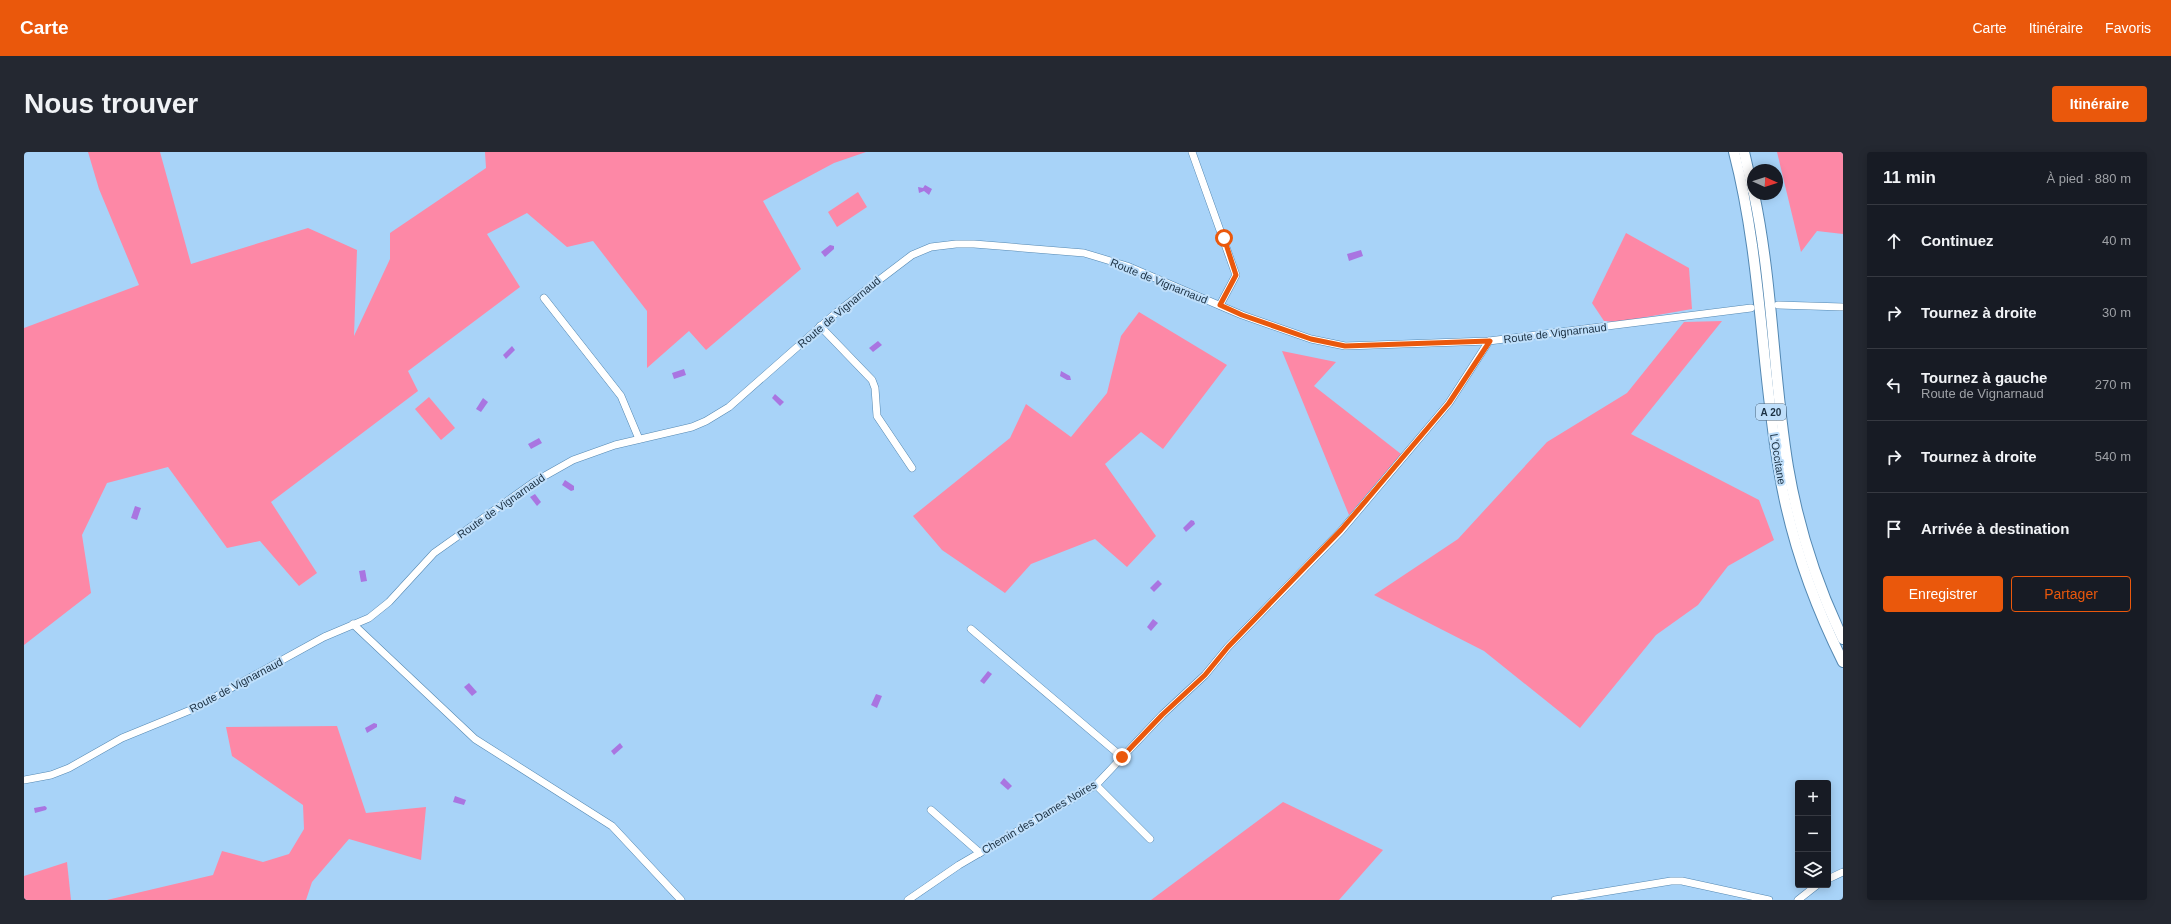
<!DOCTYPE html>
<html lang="fr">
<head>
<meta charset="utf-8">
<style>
  body { margin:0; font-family:Arial,sans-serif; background:#242831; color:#f1f3f6 }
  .controls { position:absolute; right:12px; bottom:12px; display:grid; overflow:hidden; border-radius:4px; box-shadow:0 2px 10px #0003 }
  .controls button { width:36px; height:36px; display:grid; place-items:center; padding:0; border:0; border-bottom:1px solid #363941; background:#171b24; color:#f1f3f6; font:20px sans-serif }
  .compass { position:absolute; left:1723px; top:12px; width:36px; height:36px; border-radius:50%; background:#171b24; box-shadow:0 2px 10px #0003; rotate:93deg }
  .stop { position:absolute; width:12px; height:12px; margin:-9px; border:3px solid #ea580c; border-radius:50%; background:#fff }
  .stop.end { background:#ea580c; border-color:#fff; box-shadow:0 1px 4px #0008 }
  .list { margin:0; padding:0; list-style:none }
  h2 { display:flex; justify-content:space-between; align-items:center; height:52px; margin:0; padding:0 16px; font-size:17px }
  h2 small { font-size:13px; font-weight:400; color:#9ea1a6 }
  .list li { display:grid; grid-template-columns:26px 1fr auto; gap:12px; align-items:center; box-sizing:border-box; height:72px; padding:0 16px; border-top:1px solid #363941 }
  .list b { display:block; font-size:15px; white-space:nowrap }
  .list p { margin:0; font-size:13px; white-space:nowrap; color:#9ea1a6 }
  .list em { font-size:13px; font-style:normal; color:#9ea1a6 }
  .actions { display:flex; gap:8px; padding:12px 16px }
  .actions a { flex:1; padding:9px 0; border:1px solid #ea580c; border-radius:4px; text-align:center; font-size:14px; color:#ea580c }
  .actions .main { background:#ea580c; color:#fff }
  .icon { flex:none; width:22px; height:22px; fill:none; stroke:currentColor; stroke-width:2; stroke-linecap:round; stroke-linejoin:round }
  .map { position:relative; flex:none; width:1819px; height:748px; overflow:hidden; border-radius:4px }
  header { display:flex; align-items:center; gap:24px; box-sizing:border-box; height:56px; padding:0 20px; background:#ea580c; color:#fff }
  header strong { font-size:19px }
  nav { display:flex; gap:22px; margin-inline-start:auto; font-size:14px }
  .intro { display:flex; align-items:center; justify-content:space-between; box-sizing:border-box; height:96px; padding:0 24px }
  h1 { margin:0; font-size:28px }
  .button { padding:10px 18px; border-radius:4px; background:#ea580c; color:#fff; font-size:14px; font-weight:700 }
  main { display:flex; gap:24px; padding:0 24px }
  aside { flex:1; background:#171b24; border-radius:4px; box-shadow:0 2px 10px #0003 }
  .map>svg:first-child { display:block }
</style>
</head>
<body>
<header>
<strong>Carte</strong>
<nav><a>Carte</a><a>Itinéraire</a><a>Favoris</a></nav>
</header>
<div class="intro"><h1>Nous trouver</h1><a class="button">Itinéraire</a></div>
<main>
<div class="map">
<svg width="1819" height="748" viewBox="0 0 1819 748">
  <rect width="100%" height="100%" fill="#a8d3f8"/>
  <g fill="#fd88a6">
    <polygon points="64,0 136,0 167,112 284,76 333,98 330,184 366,107 366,81 462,16 461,0 842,0 810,11 739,49 777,117 682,198 665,179 623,216 623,159 569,89 543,95 503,61 463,82 496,135 384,219 394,239 247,350 293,421 275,434 236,389 203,396 144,315 83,331 58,383 67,441 0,493 0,176 115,133 75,37"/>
    <polygon points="1753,0 1819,0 1819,82 1793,79 1777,100"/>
    <polygon points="834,40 843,55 813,75 804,60"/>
    <polygon points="1602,81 1665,116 1668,157 1594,170 1580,169 1568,151"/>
    <polygon points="1115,160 1203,213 1139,297 1117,280 1081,312 1132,384 1103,415 1071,387 1007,412 981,441 918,398 889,364 986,286 1002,252 1047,285 1083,241 1097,184"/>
    <polygon points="1698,169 1607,282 1735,348 1750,388 1704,414 1674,453 1632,483 1556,576 1460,499 1350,443 1434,387 1523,290 1603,241 1660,170"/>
    <polygon points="1258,199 1312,210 1290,234 1377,302 1325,363"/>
    <polygon points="405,245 431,276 417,288 391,257"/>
    <polygon points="313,574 342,661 402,655 397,708 325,687 288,730 282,748 83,748 189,723 198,699 239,710 265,702 280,677 279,653 208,604 202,575"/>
    <polygon points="1259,650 1359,698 1315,748 1127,748"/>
    <polygon points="43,710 47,748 0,748 0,724"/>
  </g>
  <g fill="#a975e1">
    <polygon points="901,33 908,37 905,43 900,39 895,41 894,35 899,36"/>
    <polygon points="806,93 810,94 810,97 801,105 797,100"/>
    <polygon points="1337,98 1339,104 1325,109 1323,102"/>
    <polygon points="854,189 858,193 849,200 845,196"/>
    <polygon points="488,194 491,198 482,207 479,203"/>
    <polygon points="660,217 662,223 650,227 648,221"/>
    <polygon points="1037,219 1046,224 1047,228 1043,228 1036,224"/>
    <polygon points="751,242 760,250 756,254 748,246"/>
    <polygon points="459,246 464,250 457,260 452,257"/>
    <polygon points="515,286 518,291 507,297 504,292"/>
    <polygon points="541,328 550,334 550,338 547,339 538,333"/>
    <polygon points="511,342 517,350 513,354 506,345"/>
    <polygon points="111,354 117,356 113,368 107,366"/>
    <polygon points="1167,368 1170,369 1171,372 1162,380 1159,376"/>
    <polygon points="341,418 343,429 337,430 335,419"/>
    <polygon points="1134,428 1138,432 1130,440 1126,436"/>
    <polygon points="1129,467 1134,471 1127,479 1123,475"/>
    <polygon points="964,519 968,522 960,532 956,529"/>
    <polygon points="445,531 453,540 448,544 440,535"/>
    <polygon points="852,542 858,544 853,556 847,553"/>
    <polygon points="350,571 353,572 353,575 343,581 341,576"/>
    <polygon points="596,591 599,595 590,603 587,599"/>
    <polygon points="980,626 988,634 984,638 976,631"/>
    <polygon points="431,644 442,648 440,653 429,650"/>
    <polygon points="21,654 23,656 22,658 11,661 10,656"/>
  </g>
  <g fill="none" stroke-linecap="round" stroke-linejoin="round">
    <g stroke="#5488b2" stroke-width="8">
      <g id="minor">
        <polyline points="1168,0 1212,123 1196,153"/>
        <polyline points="520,146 597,244 615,287"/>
        <polyline points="1754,153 1819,155"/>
        <polyline points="796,174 848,228 851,236 853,264 888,316"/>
        <polyline points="329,472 451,587 588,674 657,748"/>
        <polyline points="947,477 1098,605"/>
        <polyline points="0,628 27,623 45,616 98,586 169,557 300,485 345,466 365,450 410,401 510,330 549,308 591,293 668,275 682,269 705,255 813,160 888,103 907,95 932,92 950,92 1060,101 1103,114 1218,163 1287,187 1321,194 1465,189 1727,156"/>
        <polyline points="1072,633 1126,687"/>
        <polyline points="907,658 956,701"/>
        <polyline points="1804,727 1819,720"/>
        <polyline points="884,748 935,713 1072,633 1138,563 1181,523 1204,495 1317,379 1425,251 1465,189"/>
        <polyline points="1531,748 1647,729 1658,729 1745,748"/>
        <polyline points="1774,748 1793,733"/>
      </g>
    </g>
    <g stroke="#5488b2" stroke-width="12">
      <g id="highway">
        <path d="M1710,0c27,104 27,213 45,318 11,67 34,132 64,192"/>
        <polyline points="1720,0 1729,39"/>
        <path d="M1730,42c19,90 19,183 34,273 10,59 29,118 55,172"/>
      </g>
    </g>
    <use href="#minor" stroke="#fff" stroke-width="7"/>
    <use href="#highway" stroke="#fff" stroke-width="10"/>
  </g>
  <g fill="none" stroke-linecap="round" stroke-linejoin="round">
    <polyline stroke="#ea580c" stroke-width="5" points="1098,605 1138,563 1181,523 1204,495 1317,378 1425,251 1466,189 1321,194 1287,187 1218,163 1196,153 1212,123 1200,86"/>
  </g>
  <g text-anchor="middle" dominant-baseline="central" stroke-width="4" stroke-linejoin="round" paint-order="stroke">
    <rect fill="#bfdffb" stroke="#4c647a" stroke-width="1" x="1732" y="252" width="30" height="16" rx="3"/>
    <g font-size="10" font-weight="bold" fill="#1b3042">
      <text x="1747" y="260">A 20</text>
    </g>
    <g font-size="11" fill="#1b3042" stroke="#bfdffb">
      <text transform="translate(1135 129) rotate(22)">Route de Vignarnaud</text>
      <text transform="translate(815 160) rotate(-40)">Route de Vignarnaud</text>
      <text transform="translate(1531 181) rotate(-7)">Route de Vignarnaud</text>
      <text transform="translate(1754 307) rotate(81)">L'Occitane</text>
      <text transform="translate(477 354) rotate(-35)">Route de Vignarnaud</text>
      <text transform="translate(212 533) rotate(-28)">Route de Vignarnaud</text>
      <text transform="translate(1015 665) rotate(-31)">Chemin des Dames Noires</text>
    </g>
  </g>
</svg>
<div class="controls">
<button>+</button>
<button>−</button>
<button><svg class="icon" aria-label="layers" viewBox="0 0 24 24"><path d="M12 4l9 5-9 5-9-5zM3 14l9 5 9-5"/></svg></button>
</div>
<svg class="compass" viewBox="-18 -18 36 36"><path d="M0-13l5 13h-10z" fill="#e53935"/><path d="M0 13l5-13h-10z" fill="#9ea1a6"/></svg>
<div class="stop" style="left:1200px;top:86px"></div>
<div class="stop end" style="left:1098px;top:605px"></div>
</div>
<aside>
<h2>11 min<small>À pied · 880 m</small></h2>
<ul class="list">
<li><svg class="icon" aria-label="ahead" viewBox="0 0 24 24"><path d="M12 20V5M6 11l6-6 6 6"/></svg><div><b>Continuez</b></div><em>40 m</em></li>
<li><svg class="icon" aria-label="right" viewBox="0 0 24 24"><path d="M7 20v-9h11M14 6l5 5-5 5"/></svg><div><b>Tournez à droite</b></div><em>30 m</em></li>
<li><svg class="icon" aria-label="left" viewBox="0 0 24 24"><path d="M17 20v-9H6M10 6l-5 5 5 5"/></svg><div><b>Tournez à gauche</b><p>Route de Vignarnaud</p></div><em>270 m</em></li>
<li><svg class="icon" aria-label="right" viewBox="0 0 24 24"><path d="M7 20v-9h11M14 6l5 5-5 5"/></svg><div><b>Tournez à droite</b></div><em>540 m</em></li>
<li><svg class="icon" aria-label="arrive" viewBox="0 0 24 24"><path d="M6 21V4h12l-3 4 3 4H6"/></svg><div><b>Arrivée à destination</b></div></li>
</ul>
<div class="actions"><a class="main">Enregistrer</a><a>Partager</a></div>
</aside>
</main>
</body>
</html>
